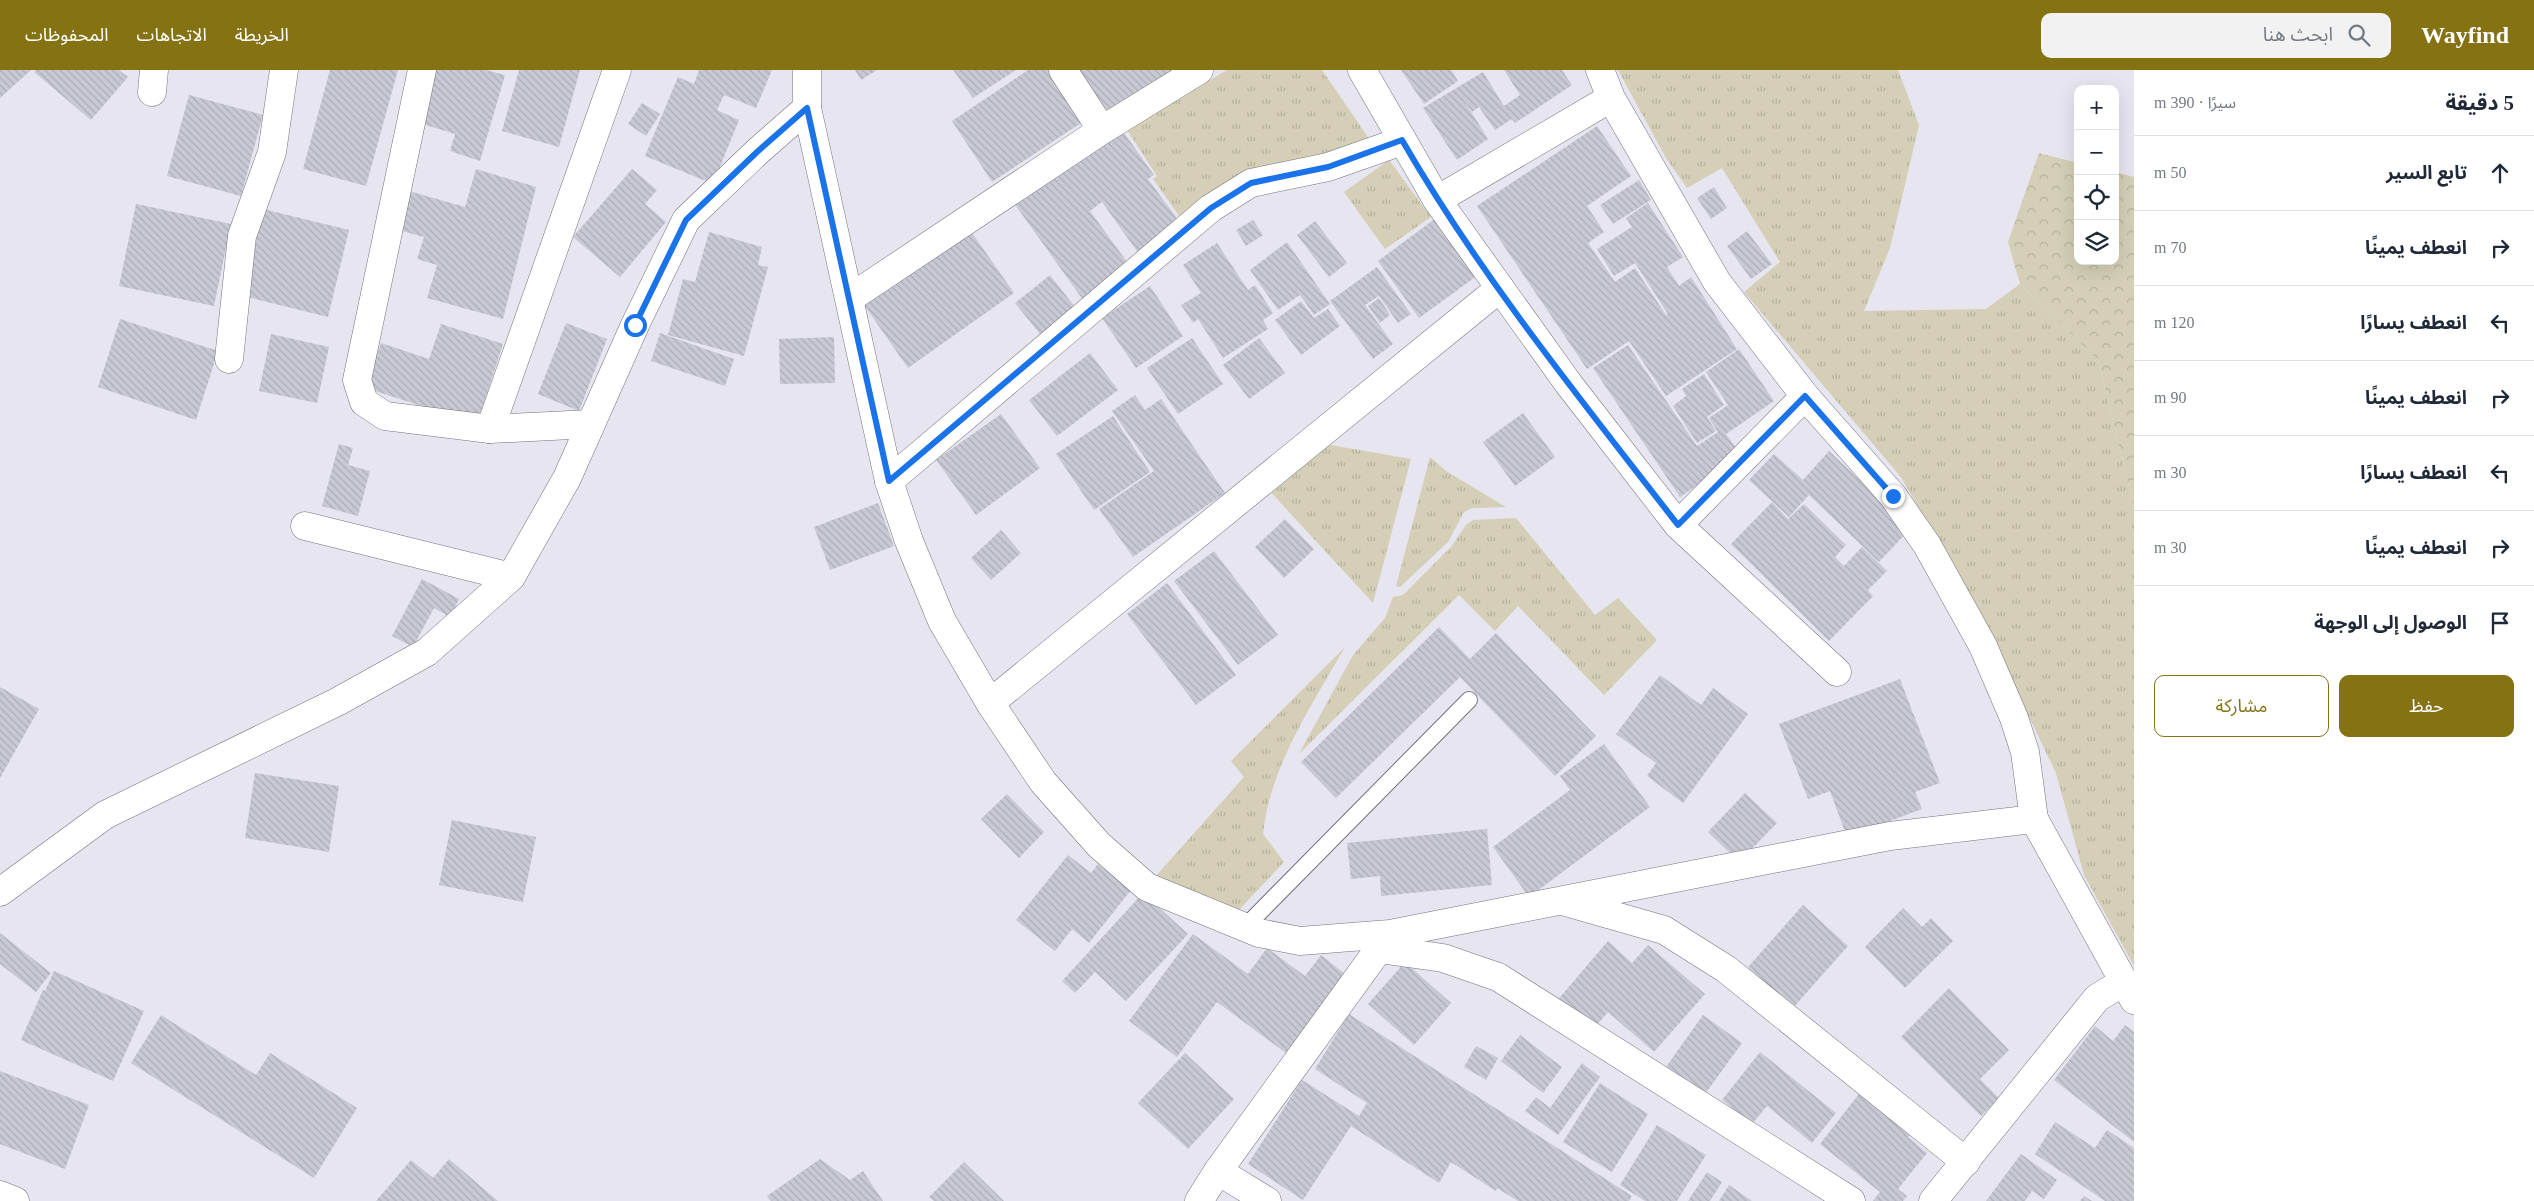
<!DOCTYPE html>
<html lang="ar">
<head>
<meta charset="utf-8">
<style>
  body { margin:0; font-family:"Times New Roman","Noto Sans Arabic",serif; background:#f2f2f3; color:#1f2937; direction:rtl }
  .controls { position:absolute; right:15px; top:15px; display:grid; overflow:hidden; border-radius:10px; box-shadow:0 5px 20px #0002 }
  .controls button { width:45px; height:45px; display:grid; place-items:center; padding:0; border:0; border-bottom:1px solid #e0e1e3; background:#fff; color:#1f2937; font:25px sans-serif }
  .stop { position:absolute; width:15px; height:15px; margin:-11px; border:4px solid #1a73e8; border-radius:50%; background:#fff }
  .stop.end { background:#1a73e8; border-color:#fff; box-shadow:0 1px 5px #0008 }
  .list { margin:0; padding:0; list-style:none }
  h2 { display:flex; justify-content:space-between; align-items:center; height:65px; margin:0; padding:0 20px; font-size:21px }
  h2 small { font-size:16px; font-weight:400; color:#747a83 }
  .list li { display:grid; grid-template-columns:32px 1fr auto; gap:15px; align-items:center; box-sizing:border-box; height:75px; padding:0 20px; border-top:1px solid #e0e1e3 }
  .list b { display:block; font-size:19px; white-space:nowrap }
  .list em { font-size:16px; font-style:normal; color:#747a83 }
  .actions { display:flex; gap:10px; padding:15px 20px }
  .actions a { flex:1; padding:11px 0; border:1px solid #847213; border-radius:10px; text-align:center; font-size:18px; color:#847213 }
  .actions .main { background:#847213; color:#fff }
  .icon { flex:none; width:28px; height:28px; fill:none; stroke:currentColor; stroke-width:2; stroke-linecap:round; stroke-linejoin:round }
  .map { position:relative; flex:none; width:2134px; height:1131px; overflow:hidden; direction:ltr }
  header { display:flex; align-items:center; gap:30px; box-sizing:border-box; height:70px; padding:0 25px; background:#847213; color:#fff }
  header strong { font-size:24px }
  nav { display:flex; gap:28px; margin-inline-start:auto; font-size:18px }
  .search { width:350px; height:45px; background:#f2f2f3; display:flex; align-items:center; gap:12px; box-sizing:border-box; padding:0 18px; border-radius:10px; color:#747a83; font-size:19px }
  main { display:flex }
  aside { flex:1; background:#fff }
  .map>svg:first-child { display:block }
</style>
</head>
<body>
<header>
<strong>Wayfind</strong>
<div class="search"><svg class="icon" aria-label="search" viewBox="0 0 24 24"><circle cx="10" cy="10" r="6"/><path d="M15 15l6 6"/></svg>ابحث هنا</div>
<nav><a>الخريطة</a><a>الاتجاهات</a><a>المحفوظات</a></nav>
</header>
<main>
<aside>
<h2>5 دقيقة<small>سيرًا · 390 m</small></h2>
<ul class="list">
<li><svg class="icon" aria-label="ahead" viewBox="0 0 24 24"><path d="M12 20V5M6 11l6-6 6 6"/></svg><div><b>تابع السير</b></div><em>50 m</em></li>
<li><svg class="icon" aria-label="right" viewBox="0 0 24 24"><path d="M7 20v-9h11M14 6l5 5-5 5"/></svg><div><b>انعطف يمينًا</b></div><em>70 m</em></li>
<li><svg class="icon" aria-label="left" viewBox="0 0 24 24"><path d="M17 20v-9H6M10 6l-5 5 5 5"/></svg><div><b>انعطف يسارًا</b></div><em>120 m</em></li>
<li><svg class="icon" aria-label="right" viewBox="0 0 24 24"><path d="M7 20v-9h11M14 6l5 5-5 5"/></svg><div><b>انعطف يمينًا</b></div><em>90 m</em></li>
<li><svg class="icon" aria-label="left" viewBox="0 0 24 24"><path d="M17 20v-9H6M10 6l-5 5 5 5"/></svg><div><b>انعطف يسارًا</b></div><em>30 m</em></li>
<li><svg class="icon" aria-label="right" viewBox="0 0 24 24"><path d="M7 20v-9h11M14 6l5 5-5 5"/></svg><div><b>انعطف يمينًا</b></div><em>30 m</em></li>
<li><svg class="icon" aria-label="arrive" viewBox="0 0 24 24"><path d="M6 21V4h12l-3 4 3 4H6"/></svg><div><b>الوصول إلى الوجهة</b></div></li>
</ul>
<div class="actions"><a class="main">حفظ</a><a>مشاركة</a></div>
</aside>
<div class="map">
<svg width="2134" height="1131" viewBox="0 0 2134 1131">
  <defs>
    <pattern id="grass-tufts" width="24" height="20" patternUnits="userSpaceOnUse" patternTransform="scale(1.25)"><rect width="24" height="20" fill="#d4cfb6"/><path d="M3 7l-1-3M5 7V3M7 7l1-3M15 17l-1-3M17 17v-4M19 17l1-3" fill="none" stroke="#b5b19c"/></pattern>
    <pattern id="forest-crowns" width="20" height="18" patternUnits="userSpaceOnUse" patternTransform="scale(1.25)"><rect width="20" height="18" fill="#d4cfb6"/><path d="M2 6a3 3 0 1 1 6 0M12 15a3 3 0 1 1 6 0" fill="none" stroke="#b5b19c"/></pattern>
    <pattern id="building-back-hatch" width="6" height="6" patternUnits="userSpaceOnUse" patternTransform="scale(1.25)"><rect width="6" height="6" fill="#c9c9d4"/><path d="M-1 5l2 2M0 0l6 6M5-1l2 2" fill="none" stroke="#acacb6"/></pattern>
  </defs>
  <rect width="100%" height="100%" fill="#e6e5f0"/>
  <g fill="url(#grass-tufts)">
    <polygon points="1227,0 1322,0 1372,73 1182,150 1153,109 1157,106 1127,60"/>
    <polygon points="1618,0 1898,0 1919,55 1890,178 1864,241 1986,239 2020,214 2098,290 2134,438 2134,896 2084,805 2056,703 1979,543 1901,407 1744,222 1780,192 1722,98 1687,118 1666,88"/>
    <polygon points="1389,90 1431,147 1385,179 1344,122"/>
    <polygon points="1319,373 1411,389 1373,533 1266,417"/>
    <polygon points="1430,387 1446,401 1506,437 1472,438 1464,442 1448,472 1400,517 1396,516"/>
    <polygon points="1516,448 1595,545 1618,528 1657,570 1604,625 1518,536 1495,561 1459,525 1299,684 1353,585 1385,548 1393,527 1403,525 1451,477 1466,455 1473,450"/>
    <path d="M1345,577c-33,58 -75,119 -82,187l21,28 -47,50 -82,-35 89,-100 -13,-16z"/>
  </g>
  <polygon fill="url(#forest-crowns)" points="2039,83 2078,93 2078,191 2115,191 2115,102 2134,107 2134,438 2098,290 2020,214 2008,172"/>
  <g fill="url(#building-back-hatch)">
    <polygon points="0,0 31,0 0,28"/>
    <polygon points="36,0 119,0 128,7 91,50 34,2"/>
    <polygon points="330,0 398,0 366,116 303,99"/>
    <polygon points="431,0 486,0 505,5 480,91 450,81 455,64 416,52"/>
    <polygon points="519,0 580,0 559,77 502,61"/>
    <polygon points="699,0 772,0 756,38 724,25 717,40 739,50 713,114 645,86 678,7 694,14"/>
    <polygon points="855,0 877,0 861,10"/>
    <polygon points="953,0 1016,0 973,28"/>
    <polygon points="1028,0 1054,0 1087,49 992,112 952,51"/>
    <polygon points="1069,0 1172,0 1102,48"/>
    <polygon points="1401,0 1451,0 1458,11 1424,34"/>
    <polygon points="1504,0 1562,0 1572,15 1515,53 1512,49 1495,60 1479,37 1472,42 1462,27 1488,69 1457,90 1423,38 1483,2 1504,36 1520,25"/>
    <polygon points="189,25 263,45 241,126 167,106"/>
    <polygon points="642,33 660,44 646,66 628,54"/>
    <polygon points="1117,53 1154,105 1148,109 1181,154 1139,184 1102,132 1090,141 1133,200 1086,234 1011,129"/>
    <polygon points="1597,56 1631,106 1587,136 1604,162 1588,173 1615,212 1635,198 1666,245 1668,244 1635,193 1614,206 1597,179 1632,157 1626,148 1648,133 1683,187 1667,197 1679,216 1691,207 1737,279 1666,326 1629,271 1587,299 1477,136"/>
    <polygon points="476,99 536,117 503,249 427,228 437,195 417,189 424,167 391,158 402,119 465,137"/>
    <polygon points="632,99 657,120 645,134 666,152 620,207 573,167"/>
    <polygon points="1639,110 1651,130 1613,154 1600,135"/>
    <polygon points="1714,117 1727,138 1711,149 1697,128"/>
    <polygon points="136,134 231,154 214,236 119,216"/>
    <polygon points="263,139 349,160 328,247 243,226"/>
    <polygon points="1440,145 1481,203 1419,248 1378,191"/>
    <polygon points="1253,150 1263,165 1246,176 1236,160"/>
    <polygon points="1315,151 1347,193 1329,207 1297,165"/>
    <polygon points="968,157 1014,223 908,298 862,232"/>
    <polygon points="1747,161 1772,194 1751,209 1727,176"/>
    <polygon points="709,162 762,177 758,195 768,197 744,286 668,265 683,209 695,212"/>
    <polygon points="1287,172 1330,234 1314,245 1300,225 1278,240 1250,200"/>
    <polygon points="1217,173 1248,220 1255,215 1273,243 1263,250 1268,259 1223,288 1198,249 1193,253 1181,235 1201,223 1183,195"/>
    <polygon points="1377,197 1411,244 1398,253 1379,226 1365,235 1393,274 1373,289 1330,231"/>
    <polygon points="1050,205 1078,241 1043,268 1015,233"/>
    <polygon points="1150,216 1183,266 1136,298 1102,248"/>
    <polygon points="1379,228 1390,245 1380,253 1368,236"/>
    <polygon points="1301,231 1314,248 1328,239 1340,256 1301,285 1275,250"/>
    <polygon points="120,249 218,281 196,350 98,317"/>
    <polygon points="566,253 607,269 579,341 538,324"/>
    <polygon points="441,254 503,274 477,354 366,318 381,273 429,289"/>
    <polygon points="660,263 734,289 725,316 651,291"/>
    <polygon points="271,264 329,277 317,333 259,321"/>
    <polygon points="834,267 835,313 780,314 779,269"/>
    <polygon points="1192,268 1223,314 1178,344 1147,298"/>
    <polygon points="1259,268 1285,303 1249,329 1223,295"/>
    <polygon points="1628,275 1697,376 1718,362 1709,348 1728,335 1706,302 1739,279 1774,331 1726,364 1741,385 1680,427 1593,298"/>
    <polygon points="1090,283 1118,320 1057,366 1029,330"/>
    <polygon points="1704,304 1724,335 1707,347 1716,361 1697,373 1673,336 1686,326 1682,319"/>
    <polygon points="1135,325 1145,340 1161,329 1225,423 1133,487 1099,439 1154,401 1112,341"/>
    <polygon points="1523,343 1555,387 1515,416 1483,372"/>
    <polygon points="1001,344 1040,398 976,445 936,390"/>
    <polygon points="1113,346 1150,402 1094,440 1056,384"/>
    <polygon points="339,374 353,378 348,395 370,401 358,446 322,436"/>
    <polygon points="1829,381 1911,458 1879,492 1809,425 1789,447 1749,410 1774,384 1803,410"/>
    <polygon points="1772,432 1788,449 1804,434 1846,475 1835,487 1844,496 1862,477 1887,501 1868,520 1873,526 1829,571 1731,474"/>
    <polygon points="878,433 894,476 830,500 814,457"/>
    <polygon points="1285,449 1314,479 1284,508 1255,477"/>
    <polygon points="1001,460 1021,483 991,510 971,488"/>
    <polygon points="1214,481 1278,565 1238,595 1174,511"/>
    <polygon points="422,509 459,529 450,547 434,538 413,577 392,566"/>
    <polygon points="1167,513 1236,605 1196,635 1127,544"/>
    <polygon points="1439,557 1470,589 1496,563 1596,666 1555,706 1460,607 1336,728 1301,692"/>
    <polygon points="1660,605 1701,635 1713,618 1748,644 1683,733 1647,706 1656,693 1616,664"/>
    <polygon points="1900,609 1940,713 1915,722 1922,739 1847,767 1830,721 1808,729 1779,654"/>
    <polygon points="0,617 39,639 0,708"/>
    <polygon points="1604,674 1650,737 1529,827 1493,777 1570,720 1560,706"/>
    <polygon points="255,703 339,716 329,782 245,768"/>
    <polygon points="1745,723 1777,753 1739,792 1708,762"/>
    <polygon points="1007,724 1044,762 1019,788 981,749"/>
    <polygon points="452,750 536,767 523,832 439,815"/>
    <polygon points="1487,759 1492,815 1381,826 1380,806 1351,809 1347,773"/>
    <polygon points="1068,785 1091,803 1098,794 1131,820 1089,873 1072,859 1055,881 1016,850"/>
    <polygon points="1143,823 1188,864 1126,931 1095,902 1075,923 1062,911"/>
    <polygon points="1803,835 1848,876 1793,938 1748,897"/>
    <polygon points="1903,838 1922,857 1931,848 1953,871 1905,918 1865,877"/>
    <polygon points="0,863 51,903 36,922 0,894"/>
    <polygon points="1193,864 1248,904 1267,878 1305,906 1321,885 1349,907 1290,986 1217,932 1177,987 1129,951"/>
    <polygon points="1608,871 1632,893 1648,875 1705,924 1654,982 1608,942 1590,963 1555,933"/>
    <polygon points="1405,892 1451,933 1414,975 1368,934"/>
    <polygon points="54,901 144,941 113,1011 21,970 43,920 45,921"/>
    <polygon points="1949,918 2009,980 1980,1009 1999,1028 1981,1046 1901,967"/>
    <polygon points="1349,944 1632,1126 1629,1131 1518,1131 1497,1118 1496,1121 1451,1092 1439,1113 1351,1056 1303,1130 1248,1094 1302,1010 1359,1046 1367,1033 1315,999"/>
    <polygon points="161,945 256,1005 270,983 357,1038 314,1108 131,993"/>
    <polygon points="1703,945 1742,973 1705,1024 1666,997"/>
    <polygon points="2125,955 2134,962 2134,1072 2054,1010 2095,956 2113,971"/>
    <polygon points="1520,965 1562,997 1543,1023 1501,991"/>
    <polygon points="1476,976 1498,988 1486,1010 1464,997"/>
    <polygon points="1760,982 1836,1043 1812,1073 1767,1036 1752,1054 1722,1030"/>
    <polygon points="1185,983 1234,1029 1188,1079 1138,1033"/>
    <polygon points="1582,993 1600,1007 1558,1065 1525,1041 1536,1027 1550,1038"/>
    <polygon points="0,1001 89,1035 65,1099 0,1074"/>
    <polygon points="1600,1013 1648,1044 1612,1102 1563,1072"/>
    <polygon points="1862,1020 1913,1061 1908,1067 1927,1083 1898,1119 1907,1126 1903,1131 1873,1131 1880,1122 1820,1074"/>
    <polygon points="2055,1052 2095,1078 2107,1060 2134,1078 2134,1131 2105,1131 2035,1084"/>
    <polygon points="1657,1055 1706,1085 1677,1131 1645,1131 1620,1115"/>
    <polygon points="2021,1084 2057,1110 2044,1129 2032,1121 2025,1131 1986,1131"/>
    <polygon points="449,1089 498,1131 376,1131 411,1090 433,1108"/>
    <polygon points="820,1089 850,1110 863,1101 883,1131 771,1131 767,1126"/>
    <polygon points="964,1092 1004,1131 934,1131 929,1127"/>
    <polygon points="1707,1102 1722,1112 1710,1131 1688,1131"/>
    <polygon points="1729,1115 1752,1131 1719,1131"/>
    <polygon points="2084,1126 2092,1131 2080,1131"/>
  </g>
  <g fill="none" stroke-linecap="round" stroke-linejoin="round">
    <g stroke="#73737d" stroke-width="18">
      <polyline id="lane" points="1245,857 1469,630"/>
    </g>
    <g stroke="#73737d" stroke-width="29">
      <g id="street">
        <polyline points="422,0 357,310 364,332 385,346 490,359 591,354"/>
        <polyline points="1063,0 1102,60"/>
        <polyline points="1362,0 1437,130 1568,313 1678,455 1837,602"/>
        <polyline points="1600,0 1611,28 1717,212 1805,326 1893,426 1927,475 1983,576 2014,648 2025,682 2034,749"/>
        <polyline points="152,22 154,0"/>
        <polyline points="807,38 889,411 909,471 942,551 990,633 1043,712 1099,775 1147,817 1259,863 1300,871 1390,864 1890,766 2034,749 2134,930"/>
        <polyline points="1437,130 1611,28"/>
        <polyline points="850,228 1102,60 1199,0"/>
        <polyline points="229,289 242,166 272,82 284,0"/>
        <polyline points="490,359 617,0"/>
        <polyline points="889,411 1211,138 1251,113 1328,97 1402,71"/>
        <polyline points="1678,455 1805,326"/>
        <polyline points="305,456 511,507"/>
        <polyline points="990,633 1500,218"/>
        <polyline points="0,822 105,745 337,632 427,582 511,507 567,408 635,255 686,150 757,82 807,38 807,0"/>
        <polyline points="1566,832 1664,860 1726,899 1966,1092"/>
        <polyline points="1379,879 1443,888 1498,907 1851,1131"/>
        <polyline points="1218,1101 1267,1131"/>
        <polyline points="0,1125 15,1131"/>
        <polyline points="1199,1131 1218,1101 1389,865"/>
        <polyline points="1933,1131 2097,928 2123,912"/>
      </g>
    </g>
    <use href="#lane" stroke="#fff" stroke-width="16"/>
    <use href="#street" stroke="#fff" stroke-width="28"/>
  </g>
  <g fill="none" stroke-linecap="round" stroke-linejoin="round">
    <path stroke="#1a73e8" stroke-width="6" d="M635,255l51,-105 71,-68 50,-44 82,373 322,-273 40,-25 77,-16 74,-27c79,137 180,261 276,385l127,-129 88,100"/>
  </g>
</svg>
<div class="controls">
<button>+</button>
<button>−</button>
<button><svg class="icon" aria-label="locate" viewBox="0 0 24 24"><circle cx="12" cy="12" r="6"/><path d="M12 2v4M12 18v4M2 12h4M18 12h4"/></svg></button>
<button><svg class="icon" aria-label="layers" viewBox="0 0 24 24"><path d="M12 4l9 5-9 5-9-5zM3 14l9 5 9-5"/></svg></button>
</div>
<div class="stop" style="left:635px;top:255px"></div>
<div class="stop end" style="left:1893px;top:426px"></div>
</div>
</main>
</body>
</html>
